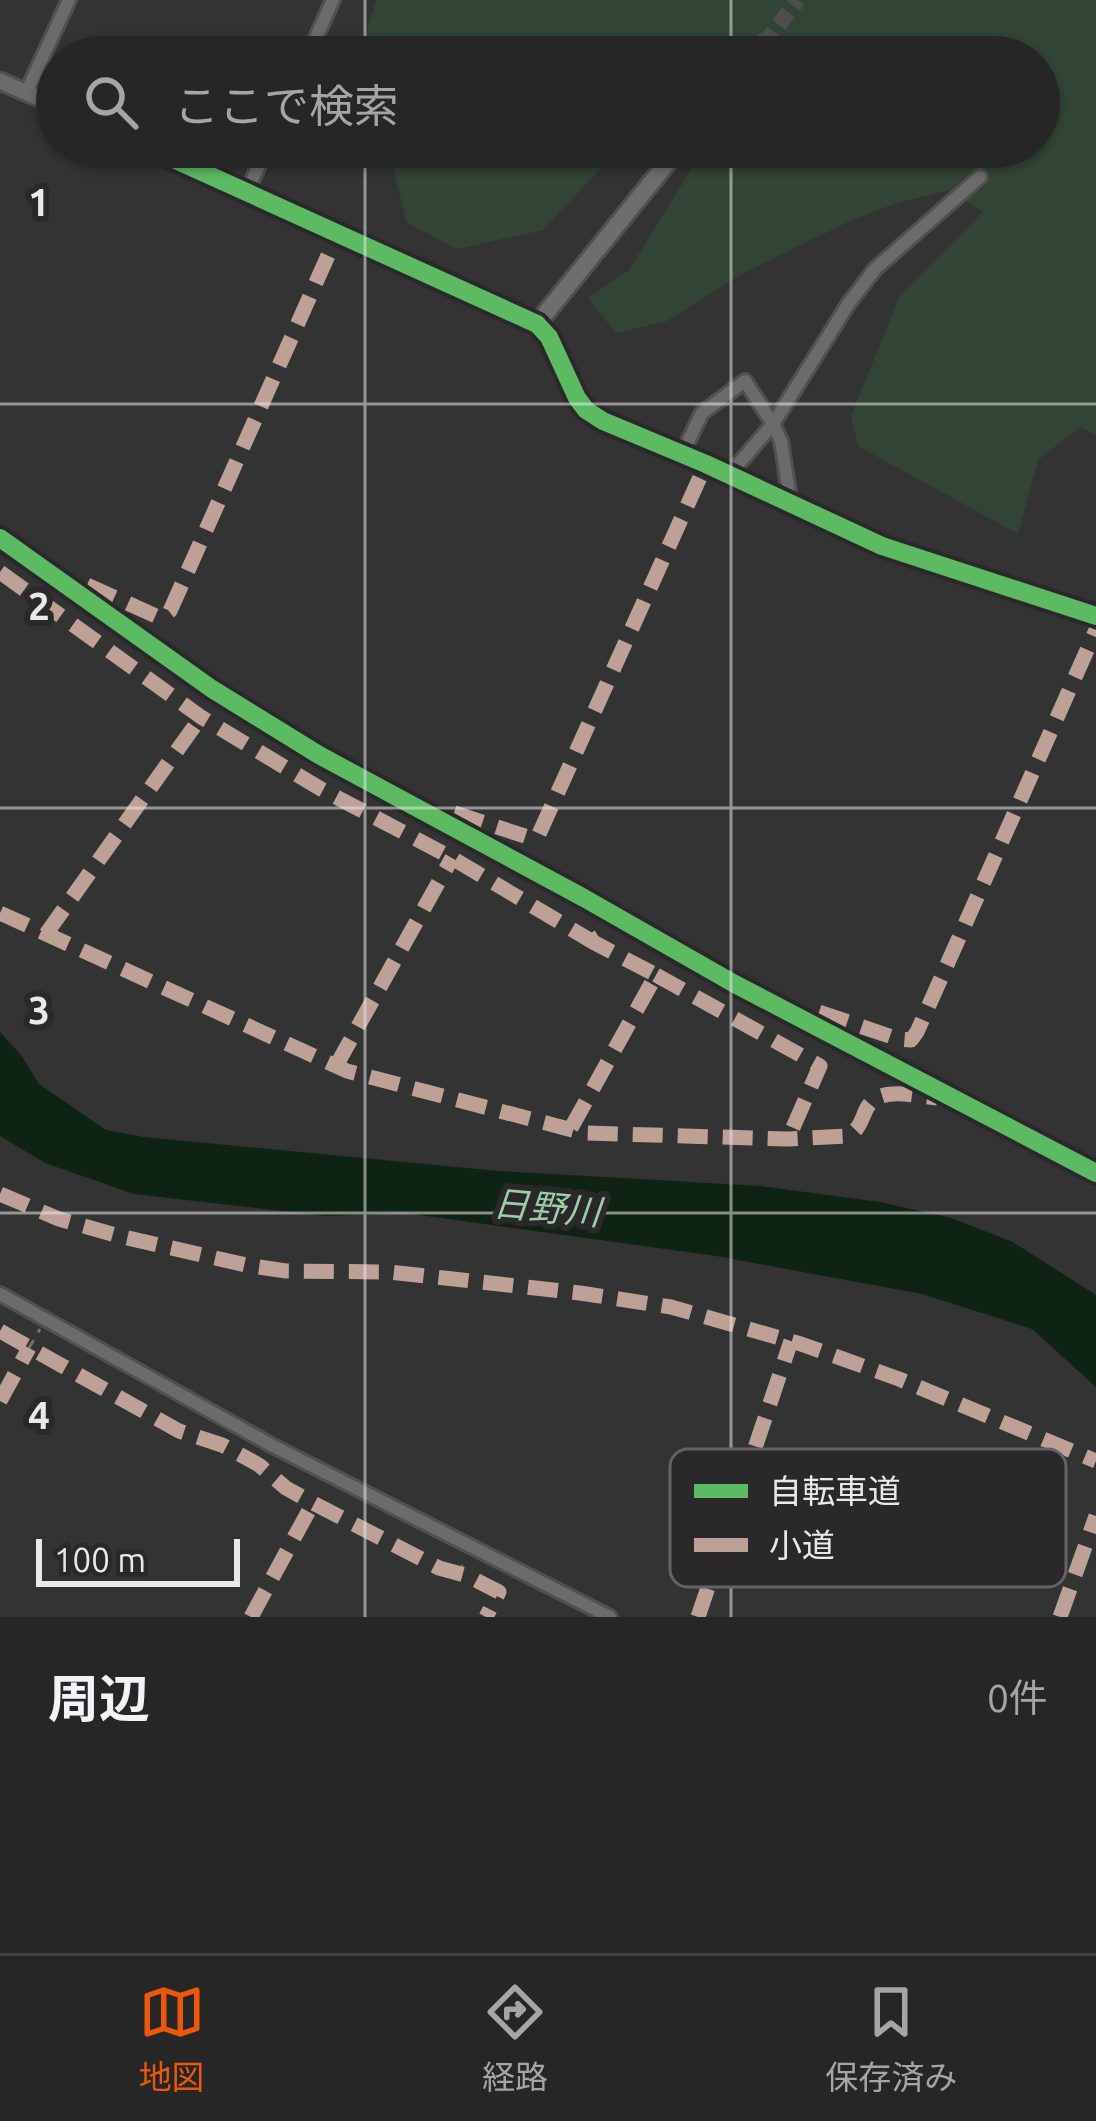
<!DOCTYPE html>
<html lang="ja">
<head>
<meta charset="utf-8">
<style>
  body { margin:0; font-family:Ubuntu,"Noto Sans JP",sans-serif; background:#333233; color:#f1f3f6 }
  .scale { position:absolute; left:36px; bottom:30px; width:204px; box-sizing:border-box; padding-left:12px; border:6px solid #e9e8ea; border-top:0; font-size:33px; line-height:42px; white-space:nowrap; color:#e9e8ea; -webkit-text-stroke:9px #2a282b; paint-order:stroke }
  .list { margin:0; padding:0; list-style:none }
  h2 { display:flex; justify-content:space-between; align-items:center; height:156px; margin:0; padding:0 48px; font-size:51px }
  h2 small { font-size:39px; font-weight:400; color:#a4a5a7 }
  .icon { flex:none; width:66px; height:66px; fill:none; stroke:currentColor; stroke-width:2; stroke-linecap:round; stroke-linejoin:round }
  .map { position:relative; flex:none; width:1096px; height:1617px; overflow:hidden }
  .search { position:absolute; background:#272627; box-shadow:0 3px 9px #0004; left:36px; right:36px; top:36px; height:132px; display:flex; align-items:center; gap:30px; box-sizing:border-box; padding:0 42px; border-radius:66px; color:#a4a5a7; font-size:45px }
  .sheet { height:336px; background:#272627 }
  nav { display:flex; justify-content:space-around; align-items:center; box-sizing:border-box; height:168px; border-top:3px solid #434344; background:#272627; font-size:33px; color:#a4a5a7 }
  nav a { display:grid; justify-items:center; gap:6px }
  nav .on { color:#ea580c }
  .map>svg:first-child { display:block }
</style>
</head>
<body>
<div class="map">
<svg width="1096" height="1617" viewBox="0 0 1096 1617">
  <rect width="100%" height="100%" fill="#343334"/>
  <g fill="#314435">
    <polygon points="376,0 1096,0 1096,435 1080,427 1038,460 1018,534 858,446 851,416 900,295 983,212 948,190 894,204 848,222 740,275 667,321 616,333 588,298 629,270 705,147 1039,147 1039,57 366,57 363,45"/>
    <polygon points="388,147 611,147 600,169 543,230 457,249 407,223"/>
  </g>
  <polygon fill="#0e2313" points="0,1032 21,1055 39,1084 106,1130 144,1137 498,1171 761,1186 880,1202 951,1218 1013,1242 1096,1295 1096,1387 1032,1329 922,1294 716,1256 405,1213 326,1216 134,1194 45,1163 0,1136"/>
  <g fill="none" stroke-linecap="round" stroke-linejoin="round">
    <polyline stroke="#4f4e4f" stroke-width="16" stroke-dasharray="16 8" stroke-linecap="butt" points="764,44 798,0"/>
    <g stroke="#515051" stroke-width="18">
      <g id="minor">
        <polyline points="307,57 333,0"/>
        <polyline points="26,93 69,0"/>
        <polyline points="247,192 267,147"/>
        <polyline points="682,454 702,413 745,381 773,424 781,441 791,505"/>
        <polyline points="729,475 773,424 849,303 875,269 980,177"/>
        <polyline points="0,538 212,689 319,755 584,898 733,983 1096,1173"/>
        <polyline points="0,1294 273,1446 610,1617"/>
      </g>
    </g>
    <g stroke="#515051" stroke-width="21">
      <g id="tertiary">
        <polyline points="0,81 57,106"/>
        <polyline points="147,147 537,324 549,337 577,398 586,410 603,421 706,464 882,546 1096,616"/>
      </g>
    </g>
    <g stroke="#515051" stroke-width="22">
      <g id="secondary">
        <polyline points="753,57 764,44"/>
        <polyline points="537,324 680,147"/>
      </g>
    </g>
    <g stroke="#706f70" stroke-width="3" stroke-dasharray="9 9" stroke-linecap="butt">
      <polyline points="29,1348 40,1329"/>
      <polyline points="458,1573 466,1559"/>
    </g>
    <use href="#minor" stroke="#6c6b6c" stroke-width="12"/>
    <use href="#tertiary" stroke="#6c6b6c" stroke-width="15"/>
    <use href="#secondary" stroke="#6e6e6e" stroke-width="16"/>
    <g stroke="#bda197" stroke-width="15" stroke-dasharray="30 15" stroke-linecap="butt">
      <polyline points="0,572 201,717 321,789 452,858 593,942"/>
      <polyline points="87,585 156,616 165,615 170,611 338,233"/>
      <polyline points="454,813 528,837 534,837 539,834 706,464"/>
      <path d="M0,913l347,158 237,62 204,6 60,-3c11,-7 12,-12 17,-24 11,-28 47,-16 72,-14"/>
      <polyline points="46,934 201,717"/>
      <polyline points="656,975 820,1066 788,1139"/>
      <polyline points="819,1012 898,1039 911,1040 917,1032 1096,630"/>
      <polyline points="336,1066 452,858"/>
      <polyline points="571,1128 656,975 593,942 587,932"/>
      <polyline points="0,1194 59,1219 119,1236 246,1265 286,1271 390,1272 580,1293 671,1307 801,1344 899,1379 1096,1461"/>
      <polyline points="0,1331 179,1431 222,1445 239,1454 259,1465 286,1488 313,1503 439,1568 468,1576 499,1592 486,1617"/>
      <polyline points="0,1401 29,1348"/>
      <polyline points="251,1617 313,1503"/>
      <polyline points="698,1617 791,1341"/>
      <polyline points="1060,1617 1096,1516"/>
    </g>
    <g stroke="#2a282b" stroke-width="26">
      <g id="cycleway">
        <polyline points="147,147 537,324 549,337 577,398 586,410 603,421 706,464 882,546 1096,616"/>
        <polyline points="0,538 212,689 319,755 584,898 733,983 1096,1173"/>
      </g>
    </g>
    <use href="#cycleway" stroke="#5cba63" stroke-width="18"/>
  </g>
  <path fill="none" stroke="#e9e8ea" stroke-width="3" stroke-opacity="0.55" d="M365,0v57M731,0v57M365,147v1470M731,147v1470M0,404h1096M0,808h1096M0,1213h1096"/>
  <g text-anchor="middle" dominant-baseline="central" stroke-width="12" stroke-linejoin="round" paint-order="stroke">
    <g font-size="36" font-style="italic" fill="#9dcda5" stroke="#2a282b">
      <text transform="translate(547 1207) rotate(5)">日野川</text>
    </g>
  </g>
  <rect x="670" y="1449" width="396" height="138" rx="18" fill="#2a282b" stroke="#636264" stroke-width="3"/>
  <rect x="694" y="1484" width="54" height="14" fill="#5cba63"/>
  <rect x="694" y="1538" width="54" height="14" fill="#bda197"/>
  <g font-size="33" fill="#e9e8ea">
    <text x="769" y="1503">自転車道</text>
    <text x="769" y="1557">小道</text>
  </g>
  <g font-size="39" text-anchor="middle" font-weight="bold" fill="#e9e8ea" stroke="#2a282b" stroke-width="12" stroke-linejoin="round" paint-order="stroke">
    <text x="39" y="216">1</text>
    <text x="39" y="620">2</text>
    <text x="39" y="1024">3</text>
    <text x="39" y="1429">4</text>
  </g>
</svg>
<div class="scale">100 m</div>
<div class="search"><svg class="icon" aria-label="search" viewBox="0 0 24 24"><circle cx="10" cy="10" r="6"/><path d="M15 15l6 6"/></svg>ここで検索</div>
</div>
<section class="sheet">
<h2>周辺<small>0件</small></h2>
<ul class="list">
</ul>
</section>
<nav>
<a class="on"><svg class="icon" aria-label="map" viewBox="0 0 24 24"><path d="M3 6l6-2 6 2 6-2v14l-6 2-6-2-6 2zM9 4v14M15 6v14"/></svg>地図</a>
<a><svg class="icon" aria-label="directions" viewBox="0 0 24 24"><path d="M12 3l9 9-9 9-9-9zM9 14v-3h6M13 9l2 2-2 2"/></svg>経路</a>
<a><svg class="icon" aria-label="saved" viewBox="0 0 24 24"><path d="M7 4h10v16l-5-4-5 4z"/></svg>保存済み</a>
</nav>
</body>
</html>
